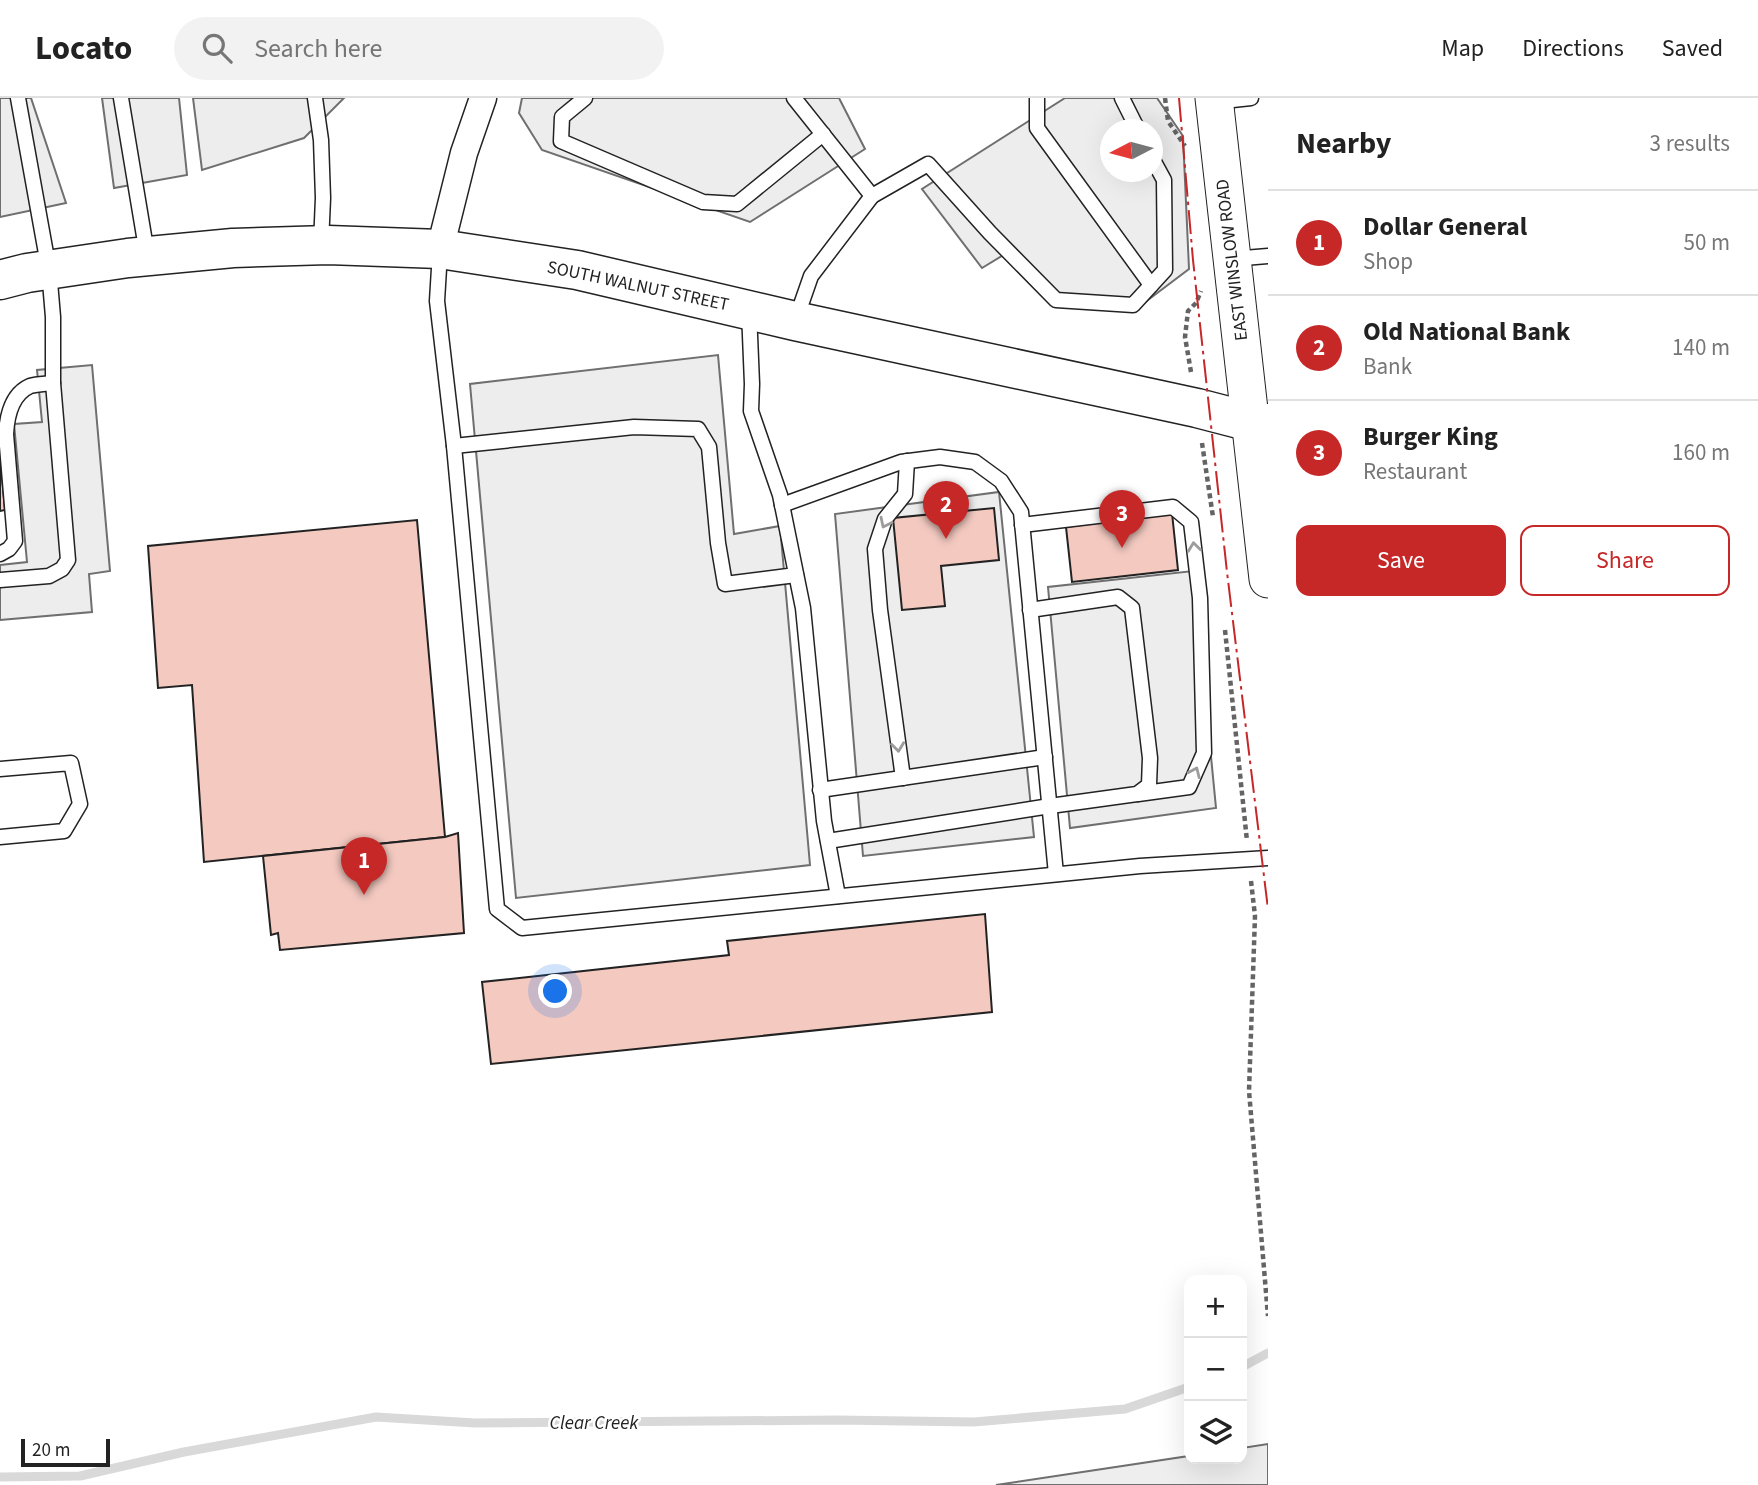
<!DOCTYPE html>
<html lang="en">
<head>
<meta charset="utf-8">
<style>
  body { margin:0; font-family:"Source Sans 3",sans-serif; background:#f2f2f2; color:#222 }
  .controls { position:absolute; right:21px; bottom:21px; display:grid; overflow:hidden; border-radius:14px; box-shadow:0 7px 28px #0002 }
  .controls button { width:63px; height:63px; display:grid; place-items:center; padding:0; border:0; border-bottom:2px solid #e0e0e0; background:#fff; color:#222; font:35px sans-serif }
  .compass { position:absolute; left:1100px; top:21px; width:63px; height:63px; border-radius:50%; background:#fff; box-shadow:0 7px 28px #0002; rotate:264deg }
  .scale { position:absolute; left:21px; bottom:18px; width:89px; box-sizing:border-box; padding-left:7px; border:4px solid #222; border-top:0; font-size:19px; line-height:24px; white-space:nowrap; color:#222; -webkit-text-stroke:5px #fff; paint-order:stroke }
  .you { position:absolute; left:556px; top:894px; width:24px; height:24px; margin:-18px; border:5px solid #fff; border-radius:50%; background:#1a73e8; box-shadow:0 0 0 10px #1a73e833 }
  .badge { display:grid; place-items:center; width:46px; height:46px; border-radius:50%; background:#c62828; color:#fff; font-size:23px; font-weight:700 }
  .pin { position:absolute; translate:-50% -58px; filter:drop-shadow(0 2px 4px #0008) }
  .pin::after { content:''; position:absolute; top:37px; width:24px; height:21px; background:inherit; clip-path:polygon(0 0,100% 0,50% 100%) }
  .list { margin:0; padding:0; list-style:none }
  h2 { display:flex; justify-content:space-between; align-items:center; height:91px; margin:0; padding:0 28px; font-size:30px }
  h2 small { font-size:23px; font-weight:400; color:#767676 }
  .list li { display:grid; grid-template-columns:46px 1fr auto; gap:21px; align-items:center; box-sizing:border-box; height:105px; padding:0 28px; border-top:2px solid #e0e0e0 }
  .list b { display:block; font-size:26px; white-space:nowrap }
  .list p { margin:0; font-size:23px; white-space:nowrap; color:#767676 }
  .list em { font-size:23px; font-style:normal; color:#767676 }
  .actions { display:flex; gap:14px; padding:21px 28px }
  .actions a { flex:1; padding:16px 0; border:2px solid #c62828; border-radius:14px; text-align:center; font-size:24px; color:#c62828 }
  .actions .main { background:#c62828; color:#fff }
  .icon { flex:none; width:38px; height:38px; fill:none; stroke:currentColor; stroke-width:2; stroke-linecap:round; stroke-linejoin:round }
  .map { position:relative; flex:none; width:1268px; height:1387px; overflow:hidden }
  header { display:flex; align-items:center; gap:42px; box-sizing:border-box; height:98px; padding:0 35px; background:#fff; border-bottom:2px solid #e0e0e0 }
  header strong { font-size:33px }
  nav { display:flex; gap:38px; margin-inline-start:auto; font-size:24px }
  .search { width:490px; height:63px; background:#f2f2f2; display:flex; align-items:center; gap:18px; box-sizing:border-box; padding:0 24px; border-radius:38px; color:#767676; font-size:26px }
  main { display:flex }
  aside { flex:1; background:#fff }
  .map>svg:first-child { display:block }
</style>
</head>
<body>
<header>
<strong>Locato</strong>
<div class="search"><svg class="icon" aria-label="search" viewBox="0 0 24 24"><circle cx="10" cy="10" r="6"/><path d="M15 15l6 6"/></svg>Search here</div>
<nav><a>Map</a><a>Directions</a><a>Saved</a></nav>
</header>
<main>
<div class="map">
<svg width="1268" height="1387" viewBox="0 0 1268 1387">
  <rect width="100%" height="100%" fill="#fff"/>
  <polygon fill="#eee" stroke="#6f6f6f" stroke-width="2" points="1268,1346 1268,1387 996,1387 1189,1358 1189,1361 1242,1361 1242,1350"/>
  <g fill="#ededed" stroke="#6f6f6f" stroke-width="2" fill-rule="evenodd">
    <polygon points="0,0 31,0 66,105 0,119"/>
    <polygon points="102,0 179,0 187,77 114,90"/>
    <polygon points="193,0 344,0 304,40 202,72"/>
    <polygon points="522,0 839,0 865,51 750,124 542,52 519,15"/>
    <path d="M1065,0h92l26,38 6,133 -49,37 -98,-14 -32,-41 -28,17 -60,-79zM1110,32h42v42h-42z"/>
    <polygon points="718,257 734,436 780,428 810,767 516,800 470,286"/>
    <polygon points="92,267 110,473 89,476 92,514 0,522 0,467 27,464 14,326 42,324 37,272"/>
    <polygon points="999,394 1034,739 863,758 835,416"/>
    <polygon points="1193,473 1216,710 1070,730 1048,489"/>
  </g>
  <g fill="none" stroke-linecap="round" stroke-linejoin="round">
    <g stroke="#d9d9d9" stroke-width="9">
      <polyline points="1242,1269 1268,1255"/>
      <polyline points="0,1379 80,1378 184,1354 376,1319 475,1325 838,1322 974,1324 1125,1311 1189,1289"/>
    </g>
  </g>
  <g fill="#f3c9c0" stroke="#222" stroke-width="2">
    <polygon points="0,358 5,412 0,413"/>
    <polygon points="994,410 999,462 941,468 945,508 902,512 893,420"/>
    <polygon points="1172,415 1178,472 1072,484 1066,429"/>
    <polygon points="417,422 445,739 204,764 192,587 158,590 148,448"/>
    <polygon points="458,735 464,835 280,852 278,835 271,837 263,758 445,739"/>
    <polygon points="985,816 992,914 491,966 482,884 729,857 727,843"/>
  </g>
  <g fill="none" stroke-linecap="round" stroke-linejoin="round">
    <g stroke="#222" stroke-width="17">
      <g id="lane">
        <polyline points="121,0 147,156"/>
        <polyline points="315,0 321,42 323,100 321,146"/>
        <polyline points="585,0 562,19 561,43 703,104 737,106 823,36"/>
        <polyline points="794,0 872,98 811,178 796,221"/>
        <polyline points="1037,0 1037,30 1151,187"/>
        <polyline points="1122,0 1138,32"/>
        <polyline points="1214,4 1251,0"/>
        <polyline points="872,98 928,66 990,135 1056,202 1133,207 1165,172 1164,82 1152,60"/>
        <polyline points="440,154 437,203 454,348 497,811 522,830 1140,768 1268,760"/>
        <polyline points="1232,161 1268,158"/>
        <polyline points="749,213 752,286 751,313 780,397 803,510 824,723 838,798"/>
        <polyline points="454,348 634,329 698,331 709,349 718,445 725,486 796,477"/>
        <polyline points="782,407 901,364 940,359 975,364 1001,383 1021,414 1056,776"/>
        <polyline points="1022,427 1173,409 1191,424 1200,500 1204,655 1189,689 1138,696"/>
        <path d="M0,456l9,-5 6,-8 -9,-107c1,-18 6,-40 24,-48 7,-2 15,-2 23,-3"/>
        <polyline points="0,482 49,478 62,471 68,462 53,285 53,219 49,172 18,0"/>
        <polyline points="0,671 71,665 80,706 64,733 0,739"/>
        <polyline points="903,680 880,512 875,451 885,421 905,396 907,363"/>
        <polyline points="820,692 1045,659"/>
        <polyline points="828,743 1050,708 1137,696 1149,687 1150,660 1132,510 1118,499 1030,512"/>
      </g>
    </g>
    <g stroke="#222" stroke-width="29">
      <polyline id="street" points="440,151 464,55 483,0"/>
    </g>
    <g stroke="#222" stroke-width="39">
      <polyline id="secondary" points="1214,0 1268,481"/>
    </g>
    <g stroke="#222" stroke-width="41">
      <polyline id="primary" points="0,182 27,175 128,160 233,150 328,147 440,151 577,172 795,223 1197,310 1251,324 1268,325"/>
    </g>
    <g stroke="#646464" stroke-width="4.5" stroke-dasharray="5 3.5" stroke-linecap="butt">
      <polyline points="1165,0 1168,23 1185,48"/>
      <polyline points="1191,274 1185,239 1188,213 1196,205 1201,193"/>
      <polyline points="1202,345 1213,419"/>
      <polyline points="1225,532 1247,743"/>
      <polyline points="1251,783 1255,818 1249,993 1268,1218"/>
    </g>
    <use href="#lane" stroke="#fff" stroke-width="14"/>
    <use href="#street" stroke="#fff" stroke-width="26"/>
    <use href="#secondary" stroke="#fff" stroke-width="37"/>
    <use href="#primary" stroke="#fff" stroke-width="38"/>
    <polyline stroke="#c62828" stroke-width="2" stroke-dasharray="24 5 3.5 5" stroke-linecap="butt" points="1179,0 1193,162 1227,474 1268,811"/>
  </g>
  <defs><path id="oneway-chevron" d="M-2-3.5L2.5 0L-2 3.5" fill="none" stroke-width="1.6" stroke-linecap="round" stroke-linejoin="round" transform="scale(1.75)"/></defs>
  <g stroke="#9c9c9c">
    <use href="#oneway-chevron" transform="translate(885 425) rotate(116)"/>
    <use href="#oneway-chevron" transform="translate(1194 449) rotate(-97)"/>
    <use href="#oneway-chevron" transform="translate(898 649) rotate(83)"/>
    <use href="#oneway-chevron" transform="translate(1195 674) rotate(-66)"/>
  </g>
  <g text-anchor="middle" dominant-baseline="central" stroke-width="5" stroke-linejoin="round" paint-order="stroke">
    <g font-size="18" fill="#222" stroke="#fff">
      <text transform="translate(1232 162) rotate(-97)">EAST WINSLOW ROAD</text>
      <text transform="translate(638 188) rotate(12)">SOUTH WALNUT STREET</text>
    </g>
    <g font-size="19" font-style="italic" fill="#222" stroke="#fff">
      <text x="594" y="1325">Clear Creek</text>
    </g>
  </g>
</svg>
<div class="controls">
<button>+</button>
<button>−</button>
<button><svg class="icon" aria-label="layers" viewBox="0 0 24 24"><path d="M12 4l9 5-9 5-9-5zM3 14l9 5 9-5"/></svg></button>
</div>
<svg class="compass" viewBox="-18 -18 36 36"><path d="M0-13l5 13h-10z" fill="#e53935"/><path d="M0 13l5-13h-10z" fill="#767676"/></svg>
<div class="scale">20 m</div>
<div class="you"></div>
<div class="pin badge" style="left:364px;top:797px">1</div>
<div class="pin badge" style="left:946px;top:441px">2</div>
<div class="pin badge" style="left:1122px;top:450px">3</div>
</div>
<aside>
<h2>Nearby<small>3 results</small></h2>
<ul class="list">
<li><span class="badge">1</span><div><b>Dollar General</b><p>Shop</p></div><em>50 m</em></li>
<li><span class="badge">2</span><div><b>Old National Bank</b><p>Bank</p></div><em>140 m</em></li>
<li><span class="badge">3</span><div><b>Burger King</b><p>Restaurant</p></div><em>160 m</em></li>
</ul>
<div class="actions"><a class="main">Save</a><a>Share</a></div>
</aside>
</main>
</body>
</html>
